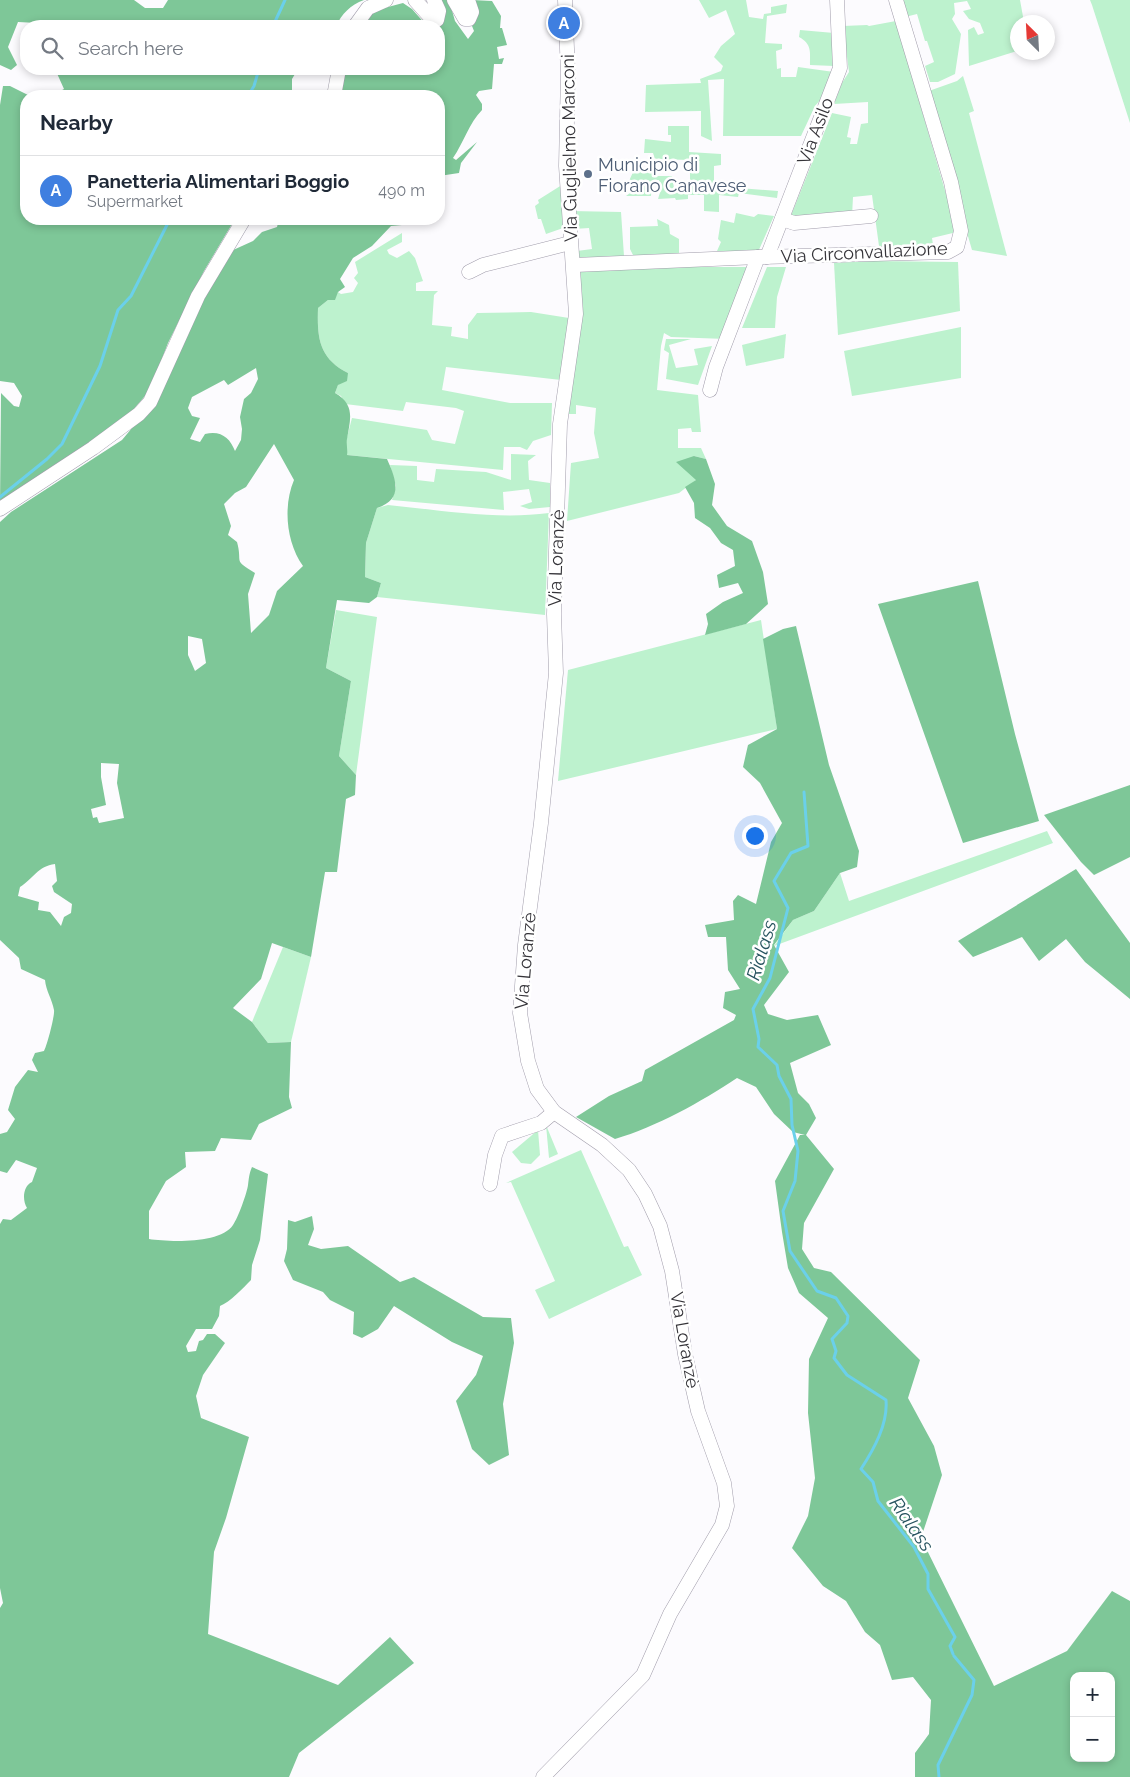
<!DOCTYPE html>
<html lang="en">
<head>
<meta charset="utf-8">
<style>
  body { margin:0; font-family:Raleway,sans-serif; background:#f2f2f3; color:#1f2937 }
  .controls { position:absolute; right:15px; bottom:15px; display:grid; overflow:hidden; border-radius:10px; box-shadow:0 2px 8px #0003 }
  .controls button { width:45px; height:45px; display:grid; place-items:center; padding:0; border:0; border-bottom:1px solid #e0e1e3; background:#fff; color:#1f2937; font:25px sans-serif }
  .compass { position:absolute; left:1010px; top:15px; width:45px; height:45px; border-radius:50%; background:#fff; box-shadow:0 2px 8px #0003; rotate:336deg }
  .you { position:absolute; left:754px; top:835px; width:18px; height:18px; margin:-12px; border:4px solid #fff; border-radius:50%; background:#1a73e8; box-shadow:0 0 0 8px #1a73e833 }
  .badge { display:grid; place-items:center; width:32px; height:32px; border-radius:50%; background:#111827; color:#fff; font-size:16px; font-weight:700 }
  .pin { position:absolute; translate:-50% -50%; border:2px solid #fff; box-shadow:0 1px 5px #0006 }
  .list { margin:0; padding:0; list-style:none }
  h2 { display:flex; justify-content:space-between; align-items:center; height:65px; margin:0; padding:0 20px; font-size:21px }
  h2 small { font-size:16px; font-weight:400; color:#747a83 }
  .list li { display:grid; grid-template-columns:32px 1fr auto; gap:15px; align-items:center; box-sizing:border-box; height:70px; padding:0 20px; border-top:1px solid #e0e1e3 }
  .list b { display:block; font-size:19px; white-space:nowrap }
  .list p { margin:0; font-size:16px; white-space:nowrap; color:#747a83 }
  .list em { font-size:16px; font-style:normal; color:#747a83 }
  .icon { flex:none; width:28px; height:28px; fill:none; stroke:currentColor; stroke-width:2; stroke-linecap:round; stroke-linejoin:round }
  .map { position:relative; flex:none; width:1130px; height:1777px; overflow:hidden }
  .search { position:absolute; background:#fff; box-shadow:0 2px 8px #0003; left:20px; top:20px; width:425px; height:55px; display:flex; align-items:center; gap:12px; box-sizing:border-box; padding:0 18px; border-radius:20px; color:#747a83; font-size:19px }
  .panel { position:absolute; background:#fff; box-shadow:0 2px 8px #0003; left:20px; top:90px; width:425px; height:135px; border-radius:20px }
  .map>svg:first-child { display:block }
</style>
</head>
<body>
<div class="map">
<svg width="1130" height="1777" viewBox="0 0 1130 1777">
  <rect width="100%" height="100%" fill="#fcfbfe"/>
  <g fill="#bdf2ce">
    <polygon points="699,0 746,0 749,17 763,19 764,14 771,13 771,7 787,4 786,13 767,16 765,43 782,44 782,49 776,51 777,69 781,68 781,77 796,77 798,67 834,72 827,92 815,106 801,136 723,136 724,79 708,80 712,141 701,136 701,111 645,112 646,85 701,83 700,79 721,71 723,66 714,57 721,46 735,34 726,10 709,18"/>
    <polygon points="900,0 1020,0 1024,22 1018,22 1017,51 969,66 968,30 974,27 978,35 984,33 980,23 969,19 963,11 971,9 967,1 954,3 955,14 952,19 961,34 955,74 938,82 930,82 925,66 934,62 927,41 925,41 917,14 905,17"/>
    <polygon points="1090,0 1130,0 1130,123 1092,5"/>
    <polygon points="896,21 957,232 932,238 933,245 879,246 872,195 853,197 852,216 790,218 832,113 851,117 847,137 851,138 850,144 857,144 861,124 868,123 868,102 834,104 842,83 849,72 843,26 867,25 869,26"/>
    <path d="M800,30l34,3v33l-24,-1c0,-13 2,-21 -11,-28z"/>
    <polygon points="963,76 974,111 969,113 1007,256 972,250 926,92 957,81"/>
    <polygon points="668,126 689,126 689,152 721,154 721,165 714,166 714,186 778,191 777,198 739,193 738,197 719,195 719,212 704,211 704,195 688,195 688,199 676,200 675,198 658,199 662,186 659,186 659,180 652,181 651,196 626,196 630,193 629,181 634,170 652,169 653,176 672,176 674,188 690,189 690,160 655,159 653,153 644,153 645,139 671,142 671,135 668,135"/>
    <polygon points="565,183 566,227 546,234 541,219 538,219 535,206 539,203 538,200"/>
    <polygon points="571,211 621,212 624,256 578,258 577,251 592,249 589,228 574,229"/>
    <polygon points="736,213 754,217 758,214 774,216 758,252 717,251 721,242 718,239 721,220 734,223"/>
    <polygon points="657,219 669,225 670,234 679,239 679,255 639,257 633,255 630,249 630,227 658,226"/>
    <path d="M402,233v9l-15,8 2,4 8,4 12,-7 6,7 8,23 -7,2v8h22l-4,4 -2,30 20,2 -1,9 17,3v-14l9,-12 54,-1 38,6 -8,62 -115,-13 -4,23 68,13h42l-1,32 -18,6 -6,9 -7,-3h-16l-1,23 -156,-15 -1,-14 6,-23 75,12 5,10 23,4 9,-33 -8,-3 -50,-6 -3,9 -58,-7 -4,-8 -6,-3 3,-8 10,-12c-29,-15 -31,-35 -30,-65l20,-16 3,2 12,-2 5,-9 -4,-5 4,-5 -3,-11z"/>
    <polygon points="874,261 958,262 960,311 838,335 834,263"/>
    <polygon points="660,267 746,267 749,269 726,339 671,337 664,333 661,346 657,390 698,395 701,432 692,432 691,428 678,429 678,448 701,448 706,459 694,456 696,480 679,493 567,521 571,463 599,458 594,433 596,408 576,405 576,414 567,414 578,270"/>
    <polygon points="767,267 786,267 777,297 775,328 742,328"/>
    <polygon points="961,327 961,378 852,396 844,351"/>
    <polygon points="786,334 784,358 746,366 742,345"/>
    <polygon points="666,339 691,339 669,345 676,368 698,365 694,349 712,346 698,385 666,379 669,353 664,350"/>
    <polygon points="511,454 536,455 528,461 529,480 550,483 550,507 529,509 520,506 532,502 529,489 503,492 504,510 392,500 396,486 390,465 417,466 417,480 434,482 436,469 486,472 511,480"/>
    <path d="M388,505c52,5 109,15 161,8l-4,102 -168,-18 4,-14 -16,-6 1,-34 11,-35z"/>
    <polygon points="336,610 377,617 356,775 339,756 351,681 326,668"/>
    <polygon points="761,620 777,729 558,781 568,670"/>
    <polygon points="1047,831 1053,843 774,946 793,920 814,911 840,873 849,901"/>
    <polygon points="283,947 311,957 291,1042 268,1043 252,1022"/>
    <polygon points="546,1125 558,1154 549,1158"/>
    <polygon points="538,1130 540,1155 531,1164 521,1163 512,1152"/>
    <polygon points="581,1150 624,1247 628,1246 642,1275 549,1319 535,1290 555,1281 511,1182 506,1183"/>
  </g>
  <g fill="#7ec798" fill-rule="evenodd">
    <path d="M0,0h134l11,8h18l5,-8h196c-14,5 -22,14 -28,26h-296l-2,-3 -20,-1 -10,25 9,18 -6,5 -11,-5z"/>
    <path d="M438,0h11l6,21 13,18 6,-8 -2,-5 6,-10 -6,-16 20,1 9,15 -1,12h2l5,17 -10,2 2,12 5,-1 -2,6h-8l-2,25 -13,2 -3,4 6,9v6c-13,13 -18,32 -29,48l3,2 21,-18 -16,21 -2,10 -20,3v-80h-102l4,-26 22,4 2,-5h74v-43h-56l-23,-6 13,-9 30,-8 9,6 15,17 12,-2z"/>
    <polygon points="55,69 298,69 292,79 292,96 51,96 64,89"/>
    <polygon points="3,86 10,86 30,96 26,96 26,219 235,219 204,271 168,343 150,390 128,416 0,506 1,393 14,406 19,407 22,396 14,383 0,381 0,105"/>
    <path d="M279,219h135l-1,5 -22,2 -19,20 -19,12 -13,21 5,8 -7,5 -3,8h-7l-10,8c-1,30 1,50 30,65l-1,8 -9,4 -3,8c21,12 15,27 12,46 -1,5 1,11 0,16l40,4c9,20 17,40 -10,49l-11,35 -1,34 16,6 -4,14 -8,6 -32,-3 -11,68 25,13 -12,75 17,19 -1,20 -9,4 -9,73h-12l-14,85 -39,-14 -11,36 -28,29 19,14 16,21 23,-1 -2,55 3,11 -33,16 -8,16 -30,-2 -6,13 -30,1 1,15 -20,14 -17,30v28c20,3 72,5 84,-14 5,-7 14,-32 15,-40 1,-7 1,-11 4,-18l16,7 -8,66 -8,25 -1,15c-8,8 -21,22 -31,26l-1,10 -7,13h-16l-10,17 2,6 8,-1 3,-10 4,-1 4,-6h8l10,9 -22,32 -7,21 5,22 48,19 -23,81 -12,34 -6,82 130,51 52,-48 24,26 -115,90 -10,24h-289v-169l3,-5 -3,-15v-364l3,-5 8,1 16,-12c-5,-8 -4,-22 5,-26l5,-14 -21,-8 -9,13 -7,-2v-37l7,-2 8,-13 -7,-9 7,-23 13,-17 10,2 -6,-12 3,-7 9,-2c3,-5 11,-36 10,-41 -2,-11 -8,-19 -9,-30l-24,-11 -2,-11 -19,-18v-418l11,-10 111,-72 35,-42 44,-96 30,-51 22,-10 9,-9 15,-5zM256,368l2,11 -7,14 -7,6 -4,18 2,12 -1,11 -6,11c-5,-13 -14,-21 -30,-17l-5,8 -10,-3 10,-21 -8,-2 -4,-8 4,-11 32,-17 4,5zM274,444l20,36c-11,26 -8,62 9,86l-26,25 -8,24 -18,18 -3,-39 7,-21c-23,-14 -12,-9 -18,-31l-9,-7 3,-9 -7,-22 11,-11 11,-6zM188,636l14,3 4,24 -11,8 -7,-16zM101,763l18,1 -2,19 7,35 -25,5 -2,-6 -4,1 -2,-9 15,-4 -5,-28zM55,864l2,17 -5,5 2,6 18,12 -1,9 -7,4 -3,9 -11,-14 -12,-2 1,-8 -21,-6 2,-9c13,-8 18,-21 35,-23z"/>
    <polygon points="694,456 706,459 715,484 712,505 727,526 752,541 763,572 768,604 746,624 705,635 708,624 706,614 723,602 743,593 738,583 719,588 717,575 735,566 733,550 721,543 710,528 695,518 694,503 685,487 696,480 676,462"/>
    <polygon points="978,581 1015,734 1039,821 963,843 878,604"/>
    <path d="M796,626l33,139 30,86 -2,16 -17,6 -26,38 -21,9 -19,25 15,27 -25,33 4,9 19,6 31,-5 13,30 -41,18 8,30 11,11 7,14 -10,17 28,34 -30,54 -2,26 12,19 17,4 89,88 -12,38 26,48 8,29 -21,63 73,148 73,-35 45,-60 18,10v176h-215v-24l14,-19 2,-34 -18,-23 -21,3 -12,-35 -15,-13 -19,-31 -23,-15 -31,-38 16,-32 7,-38 -7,-65 1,-54 19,-41 -29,-25 -11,-25 -6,-36 -7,-51 25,-46h5l-12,-3 -19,-18 -18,-27 -19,-9c-36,24 -81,49 -122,61l-39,-22 33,-21 33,-15 3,-11 89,-50 2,-5 -13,-7 2,-16 15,-3 -12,-19 -2,-33h-18l-3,-12 29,-5 -1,-19 5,-6 18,9 15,-62 11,-19 -22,-40 -17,-16 5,-22 29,-16 -14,-90 20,-10zM1074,1676h37v82h-37z"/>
    <polygon points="1130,785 1130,857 1094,875 1081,862 1044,815"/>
    <polygon points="1076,869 1130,943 1130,999 1085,962 1066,939 1039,961 1022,937 973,957 958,941"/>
    <polygon points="312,1216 314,1229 308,1245 321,1249 348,1246 400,1282 414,1277 483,1317 511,1318 514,1343 503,1404 509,1455 489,1465 472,1449 456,1401 476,1375 483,1356 452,1342 394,1306 378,1329 362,1338 353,1334 354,1312 330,1300 323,1292 293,1280 284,1261 287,1249 288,1220 295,1222"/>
  </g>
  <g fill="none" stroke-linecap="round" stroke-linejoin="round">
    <g stroke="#6bd0ea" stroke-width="3">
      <polyline points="273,26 285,0"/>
      <polyline points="248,96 254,86 259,69"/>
      <polyline points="0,497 47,459 62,444 100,366 118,310 131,296 170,219"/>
      <path d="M804,792l4,54 -17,7 -17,28 14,27 -18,70 -17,31 6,30 -1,8 19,18 2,11 12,23 1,26 6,26 -3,30 -12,30 7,40 27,40 19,7 12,18 -1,7 -15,16 4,12 -2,7 13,17 39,25c2,24 -12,49 -25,69l12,13 5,19 36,46 14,27v15l27,48 -5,9 3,8"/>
      <polyline points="939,1777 938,1765 972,1695 974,1680 954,1656"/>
    </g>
    <g stroke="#a19dab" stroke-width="15">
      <g id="minor">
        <polyline points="415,0 432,19 437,20 439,11 434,0"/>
        <polyline points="454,0 465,19 469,19 472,12 468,0"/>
        <polyline points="355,26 368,8 386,0"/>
        <polyline points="334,96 339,69"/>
        <polyline points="782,219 794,223 871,216"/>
        <polyline points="767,257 840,68 837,0"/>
        <polyline points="575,265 758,257 948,252 957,247 961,231 951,182 896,0"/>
        <polyline points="469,272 483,265 570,243"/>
        <polyline points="710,390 716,367 758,257"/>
        <polyline points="0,509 93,448 139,414 150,402 198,296 244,219"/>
        <polyline points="490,1184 495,1155 502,1136 541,1123 554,1112"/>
        <polyline points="543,1777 643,1675 670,1614 722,1525 727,1506 724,1483 698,1411 685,1354 672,1271 660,1226 645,1194 629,1170 602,1145 554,1112 537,1089 528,1061 520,1013 525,945 541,823 556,673 554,614 560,424 576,314 566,166 568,73 565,0"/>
      </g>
    </g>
    <use href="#minor" stroke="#fff" stroke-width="14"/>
  </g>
  <circle fill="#5c6f8a" stroke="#fff" stroke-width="2" cx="588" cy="174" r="5"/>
  <g text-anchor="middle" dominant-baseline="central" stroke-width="5" stroke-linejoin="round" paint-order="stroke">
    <g font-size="18" fill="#353439" stroke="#fff">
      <text transform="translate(815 131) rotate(-69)">Via Asilo</text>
      <text transform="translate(569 148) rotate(-91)">Via Guglielmo Marconi</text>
      <text transform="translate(864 252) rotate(-3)">Via Circonvallazione</text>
      <text transform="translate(556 558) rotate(-88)">Via Loranzè</text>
      <text transform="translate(525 961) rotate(-85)">Via Loranzè</text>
      <text transform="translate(685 1340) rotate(80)">Via Loranzè</text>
    </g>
    <g font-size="18" fill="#4e5e75" stroke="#fff" text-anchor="start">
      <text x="598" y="164">Municipio di<tspan x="598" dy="21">Fiorano Canavese</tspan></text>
    </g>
    <g font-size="19" font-style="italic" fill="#27535f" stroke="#fff">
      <text transform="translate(761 950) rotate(-73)">Rialass</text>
      <text transform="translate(912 1524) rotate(55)">Rialass</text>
    </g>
  </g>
</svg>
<div class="controls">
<button>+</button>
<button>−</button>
</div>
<svg class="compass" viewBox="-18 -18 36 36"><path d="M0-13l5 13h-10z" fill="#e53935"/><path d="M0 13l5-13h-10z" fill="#747a83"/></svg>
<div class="you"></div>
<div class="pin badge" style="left:564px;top:23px;background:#3f7fe0">A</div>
<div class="search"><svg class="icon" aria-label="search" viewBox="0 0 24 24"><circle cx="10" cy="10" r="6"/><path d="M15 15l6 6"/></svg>Search here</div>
<section class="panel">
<h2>Nearby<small></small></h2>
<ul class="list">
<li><span class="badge" style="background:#3f7fe0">A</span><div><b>Panetteria Alimentari Boggio</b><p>Supermarket</p></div><em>490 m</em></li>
</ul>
</section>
</div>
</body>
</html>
